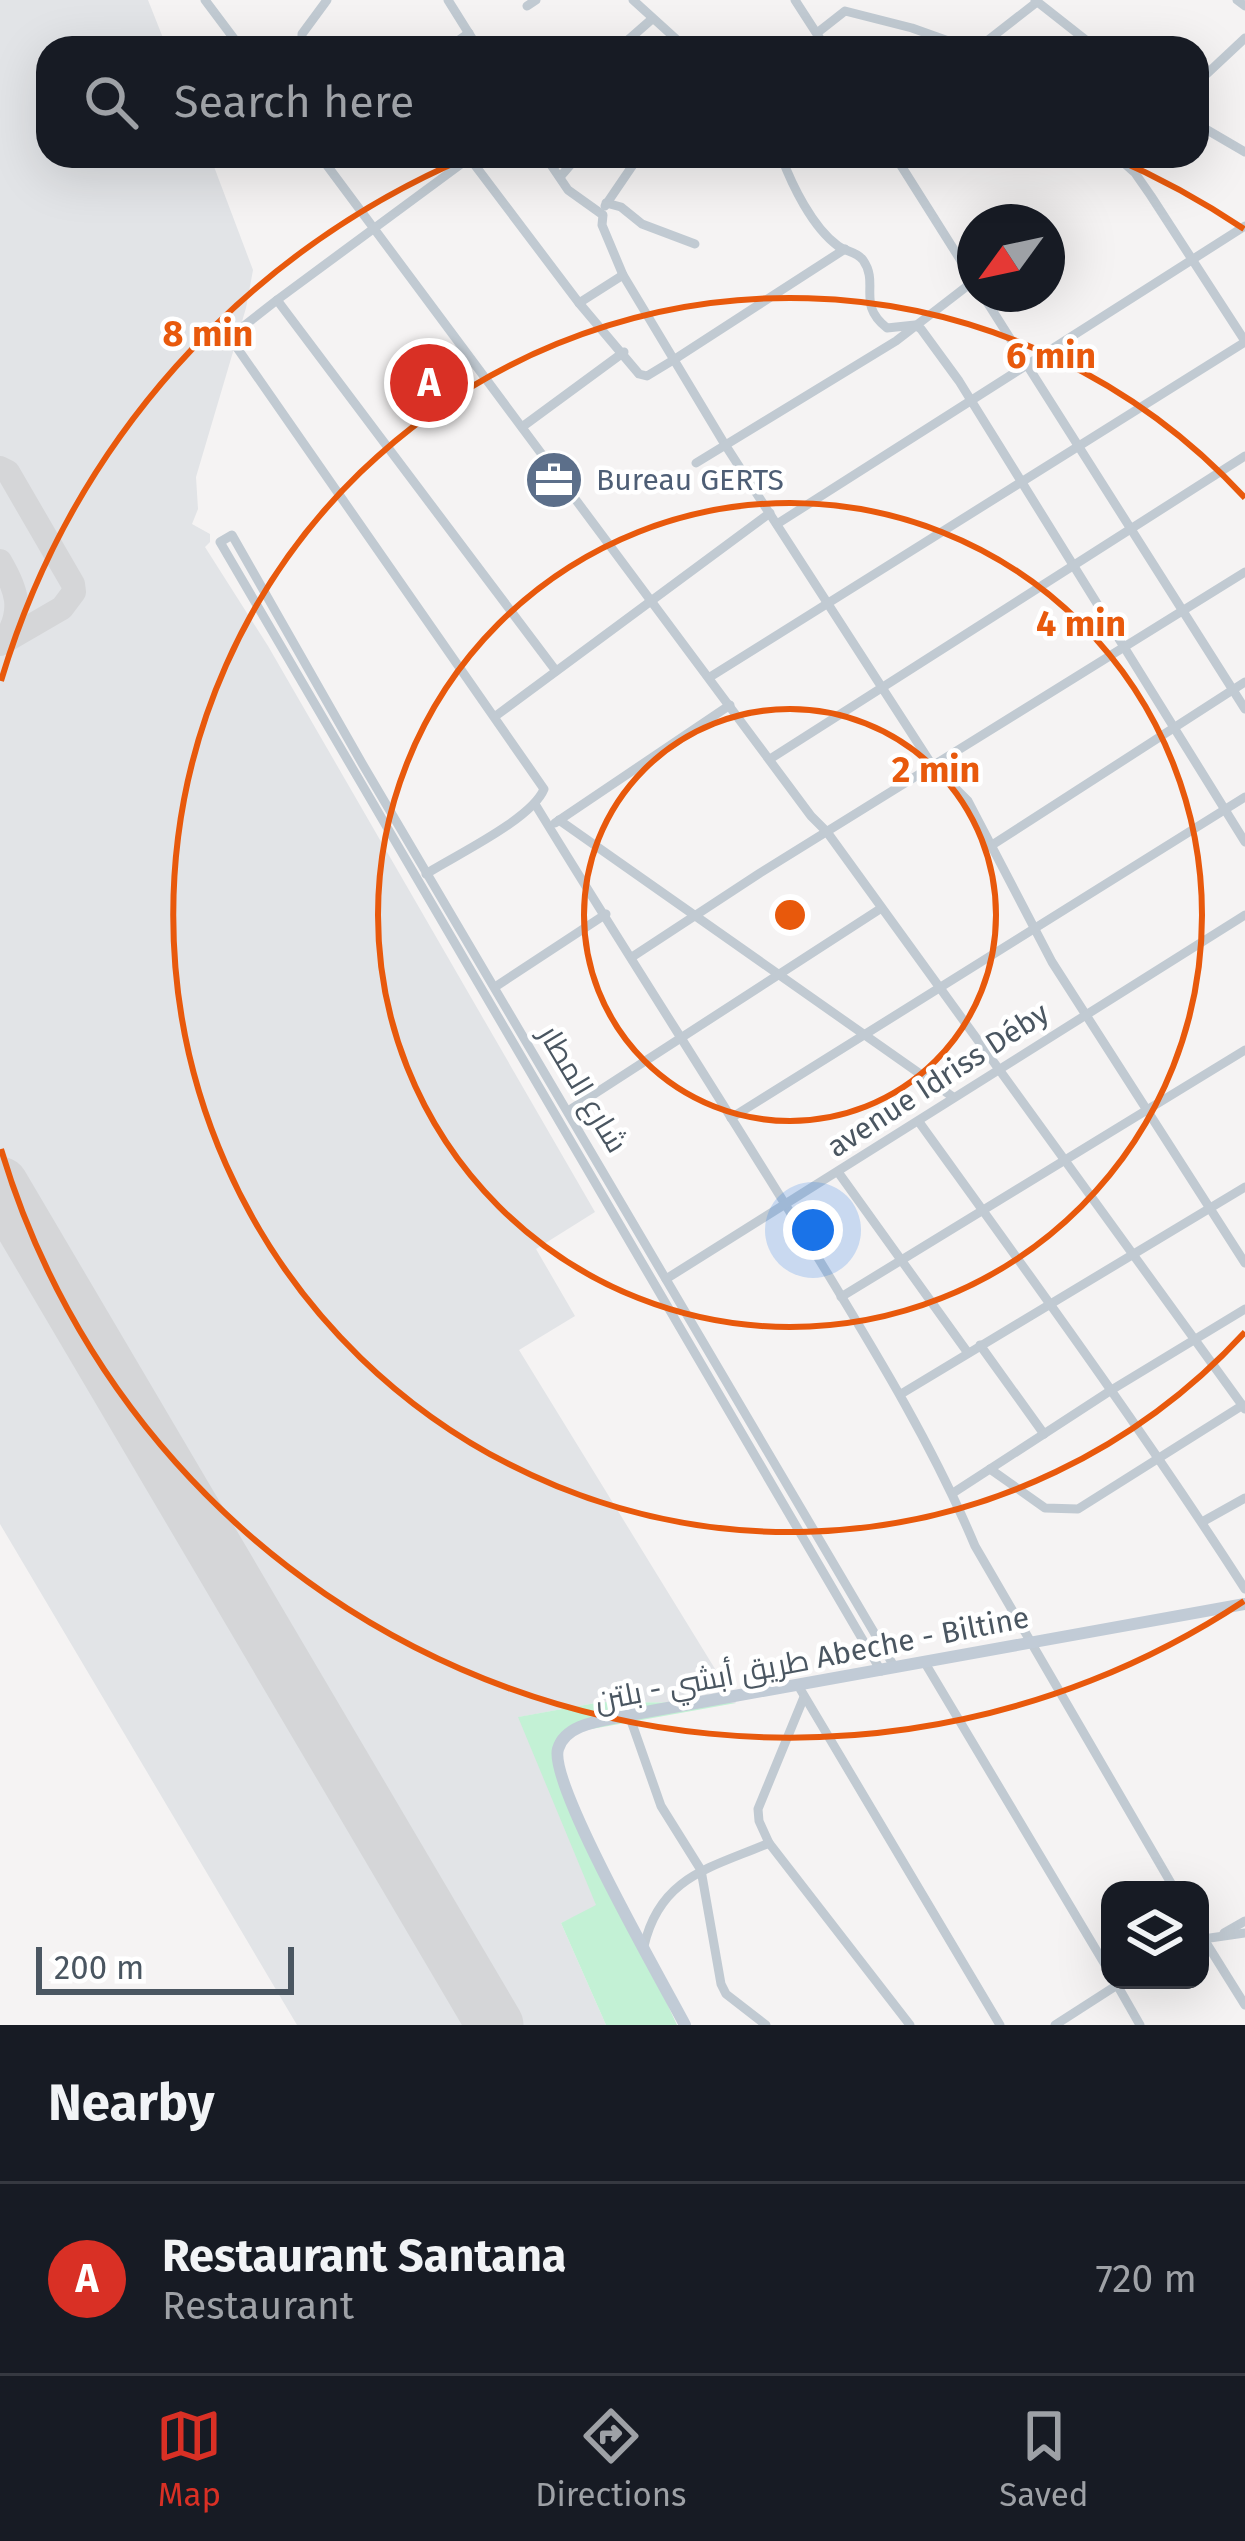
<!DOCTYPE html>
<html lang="en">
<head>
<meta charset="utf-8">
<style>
  body { margin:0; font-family:"Fira Sans",Cairo,sans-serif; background:#242831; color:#f1f3f6 }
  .controls { position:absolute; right:36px; bottom:36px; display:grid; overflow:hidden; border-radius:24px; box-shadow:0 12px 48px #0002 }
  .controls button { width:108px; height:108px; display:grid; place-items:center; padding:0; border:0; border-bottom:3px solid #363941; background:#171b24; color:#f1f3f6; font:60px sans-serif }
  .compass { position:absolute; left:957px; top:204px; width:108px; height:108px; border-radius:50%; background:#171b24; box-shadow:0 12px 48px #0002; rotate:237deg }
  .scale { position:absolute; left:36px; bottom:30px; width:258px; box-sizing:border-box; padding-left:12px; border:6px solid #4a5661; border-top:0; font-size:33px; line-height:42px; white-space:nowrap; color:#4a5661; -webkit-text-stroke:9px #fff; paint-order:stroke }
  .you { position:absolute; left:813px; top:1230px; width:42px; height:42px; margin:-30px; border:9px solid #fff; border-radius:50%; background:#1a73e8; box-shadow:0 0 0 18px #1a73e833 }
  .badge { display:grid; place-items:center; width:78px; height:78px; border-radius:50%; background:#d93025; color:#fff; font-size:39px; font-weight:700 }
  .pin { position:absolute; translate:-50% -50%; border:6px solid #fff; box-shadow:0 3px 12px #0006 }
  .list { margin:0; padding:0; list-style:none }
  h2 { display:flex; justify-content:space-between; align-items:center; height:156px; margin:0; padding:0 48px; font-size:51px }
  h2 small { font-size:39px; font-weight:400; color:#9ea1a6 }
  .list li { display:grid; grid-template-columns:78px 1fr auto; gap:36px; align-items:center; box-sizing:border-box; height:192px; padding:0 48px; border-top:3px solid #363941 }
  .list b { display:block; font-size:45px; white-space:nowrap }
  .list p { margin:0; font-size:39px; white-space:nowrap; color:#9ea1a6 }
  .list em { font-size:39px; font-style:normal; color:#9ea1a6 }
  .icon { flex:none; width:66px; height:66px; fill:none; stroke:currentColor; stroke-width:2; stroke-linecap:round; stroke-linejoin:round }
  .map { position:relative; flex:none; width:1245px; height:2025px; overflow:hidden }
  .search { position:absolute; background:#171b24; box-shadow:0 12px 48px #0002; left:36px; right:36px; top:36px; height:132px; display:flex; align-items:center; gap:30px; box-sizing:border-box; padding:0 42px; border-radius:36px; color:#9ea1a6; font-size:45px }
  .sheet { height:348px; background:#171b24 }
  nav { display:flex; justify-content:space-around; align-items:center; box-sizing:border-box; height:168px; border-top:3px solid #363941; background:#171b24; font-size:33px; color:#9ea1a6 }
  nav a { display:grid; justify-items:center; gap:6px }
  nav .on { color:#d93025 }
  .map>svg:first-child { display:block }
</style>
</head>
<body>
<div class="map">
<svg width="1245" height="2025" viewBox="0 0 1245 2025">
  <rect width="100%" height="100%" fill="#f5f3f3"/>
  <polygon fill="#e2e4e7" points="0,0 148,0 167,48 48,48 48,156 210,156 253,270 246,308 196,477 198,509 192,524 210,534 210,542 205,547 268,646 595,1212 536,1249 575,1316 519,1350 736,1703 601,1702 519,1717 597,1906 561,1923 606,2025 297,2025 0,1524"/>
  <polygon fill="#c3f1d5" points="601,1702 736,1703 575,1732 561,1741 560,1773 677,2025 606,2025 561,1923 596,1905 518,1717"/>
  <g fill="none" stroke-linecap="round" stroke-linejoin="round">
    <g stroke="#d5d6d8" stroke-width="24">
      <polyline points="0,468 8,472 73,584 74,592 62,608 0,644"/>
      <path d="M0,561c17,29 24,49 5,79"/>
    </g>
    <polyline stroke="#d5d6d8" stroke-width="57" points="0,1185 495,2025"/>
    <g stroke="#c1cad2" stroke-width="9">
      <polyline points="205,0 241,48"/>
      <polyline points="448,0 478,48"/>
      <polyline points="633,0 686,48"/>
      <polyline points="795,0 826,48"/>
      <polyline points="1035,0 1096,48"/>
      <polyline points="1237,0 1245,6"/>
      <polyline points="527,6 536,0"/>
      <polyline points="817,33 845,11 912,28 968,48"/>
      <polyline points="309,48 302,42 302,34 327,0"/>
      <polyline points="448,48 469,33"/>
      <polyline points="619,48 652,19"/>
      <polyline points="978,48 1037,2"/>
      <polyline points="1197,83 1245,38"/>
      <polyline points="1197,124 1245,152"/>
      <polyline points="320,156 811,816 827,832 1245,1409"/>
      <polyline points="468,156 579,303 639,374 647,376 675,359 845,249"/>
      <polyline points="545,156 568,190 603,215 602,225 623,275 724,443 932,765 968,801 1052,962 1245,1263"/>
      <path d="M781,156c11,29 31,71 57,90 8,6 18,5 25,14 17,24 -7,44 24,68l28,-3 6,4 38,52 286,461"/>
      <polyline points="895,156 975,283"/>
      <polyline points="1116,156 1135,173 1151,196 1245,341"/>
      <polyline points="560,177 578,156"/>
      <polyline points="606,203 621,207 642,224 695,244"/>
      <polyline points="605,206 639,156"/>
      <polyline points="982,294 1245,709"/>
      <polyline points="277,300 556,671"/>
      <polyline points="579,303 623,275"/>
      <polyline points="522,427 624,352"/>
      <polyline points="696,463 896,341 975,280"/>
      <polyline points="777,524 1245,226"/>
      <polyline points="710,677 1245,342"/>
      <polyline points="497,715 770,513"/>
      <polyline points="770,759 1245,456"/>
      <path d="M535,804c91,149 186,295 277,444 59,97 119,193 163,298l200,344"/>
      <polyline points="559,820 953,1097"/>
      <polyline points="555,823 730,705"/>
      <polyline points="989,847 1245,682"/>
      <path d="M426,874c30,-19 106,-55 118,-85l-311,-447 7,-13 37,-29 195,-144"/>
      <polyline points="632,957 760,873 1245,572"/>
      <polyline points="495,987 606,914"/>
      <polyline points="568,1111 880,909"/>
      <polyline points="731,1118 1245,797"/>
      <path d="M919,1122c111,154 223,307 326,467"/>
      <polyline points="838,1172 968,1353"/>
      <polyline points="666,1279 1245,915"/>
      <polyline points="841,1297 1245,1050"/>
      <polyline points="980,1345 1044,1434"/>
      <polyline points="901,1394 1245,1187"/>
      <polyline points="990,1469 1045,1508 1078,1509 1243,1405"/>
      <polyline points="953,1493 1113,1389 1245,1309"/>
      <polyline points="1202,1522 1245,1498"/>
      <polyline points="925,1663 1110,1973"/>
      <polyline points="881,1671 220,542 232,535 363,765 895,1668"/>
      <polyline points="799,1687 1000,2025"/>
      <polyline points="804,1697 758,1809 759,1821 769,1843 910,2025"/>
      <polyline points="629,1715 661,1806 701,1870 721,1984 726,1994 766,2025"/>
      <polyline points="1200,1933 1245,2005"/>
      <polyline points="1224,1933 1245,1921"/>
      <polyline points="1203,1939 1245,1933"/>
      <path d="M644,1946c16,-70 67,-78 125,-103"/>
      <polyline points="1116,1983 1140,2025"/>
      <polyline points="1055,2025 1125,1980"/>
    </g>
    <path stroke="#c1cbd6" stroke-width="12" d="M685,2025c-22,-42 -137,-242 -127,-276 8,-27 47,-28 71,-34l616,-111"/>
  </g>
  <g fill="none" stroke="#e8590c" stroke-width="6">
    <circle cx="790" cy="915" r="206"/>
    <circle cx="790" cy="915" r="412"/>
    <path d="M1245 1332A617 617 0 1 1 1245 498"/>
    <path d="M1244 1601A823 823 0 0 1 1 1149M1 681A823 823 0 0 1 468 157M1112 157A823 823 0 0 1 1244 229"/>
  </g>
  <defs>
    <g id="office-disc" transform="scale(3)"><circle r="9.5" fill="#5c6f8a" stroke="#fff"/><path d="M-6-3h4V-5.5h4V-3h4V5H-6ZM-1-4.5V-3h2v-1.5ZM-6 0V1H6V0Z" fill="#fff"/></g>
  </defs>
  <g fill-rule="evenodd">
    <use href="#office-disc" x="554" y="480"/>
  </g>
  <g text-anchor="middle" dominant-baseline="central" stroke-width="9" stroke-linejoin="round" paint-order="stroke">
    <g font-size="30" fill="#4e5e75" stroke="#fff" text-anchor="start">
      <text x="596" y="480">Bureau GERTS</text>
    </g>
    <g font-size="30" fill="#4a5661" stroke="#fff">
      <text transform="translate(938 1080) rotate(-33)">avenue Idriss Déby</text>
      <text transform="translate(583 1089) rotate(59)">شارع المطار</text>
      <text transform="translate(812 1659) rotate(-11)">طريق أبشي - بلتن Abeche - Biltine</text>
    </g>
  </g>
  <circle cx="790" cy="915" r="18" fill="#e8590c" stroke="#fff" stroke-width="6"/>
  <g font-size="36" text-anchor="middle" font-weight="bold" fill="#e8590c" stroke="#fff" stroke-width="9" stroke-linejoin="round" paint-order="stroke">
    <text x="208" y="346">8 min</text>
    <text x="1051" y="368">6 min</text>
    <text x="1081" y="636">4 min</text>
    <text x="936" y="782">2 min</text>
  </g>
</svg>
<div class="controls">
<button><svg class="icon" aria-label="layers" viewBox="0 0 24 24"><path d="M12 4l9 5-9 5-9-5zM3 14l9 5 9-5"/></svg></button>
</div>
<svg class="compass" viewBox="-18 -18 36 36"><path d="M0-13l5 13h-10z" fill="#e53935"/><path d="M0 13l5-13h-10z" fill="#9ea1a6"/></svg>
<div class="scale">200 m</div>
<div class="you"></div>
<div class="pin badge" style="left:429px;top:383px">A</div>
<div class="search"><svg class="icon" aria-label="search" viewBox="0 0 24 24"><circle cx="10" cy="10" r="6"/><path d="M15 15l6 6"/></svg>Search here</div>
</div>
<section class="sheet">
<h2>Nearby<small></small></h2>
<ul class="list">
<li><span class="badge">A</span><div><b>Restaurant Santana</b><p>Restaurant</p></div><em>720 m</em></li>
</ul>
</section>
<nav>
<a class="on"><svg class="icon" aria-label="map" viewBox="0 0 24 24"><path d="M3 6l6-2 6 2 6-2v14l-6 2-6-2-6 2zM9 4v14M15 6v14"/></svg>Map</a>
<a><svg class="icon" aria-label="directions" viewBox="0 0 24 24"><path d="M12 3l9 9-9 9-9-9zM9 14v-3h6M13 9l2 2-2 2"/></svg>Directions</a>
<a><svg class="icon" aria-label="saved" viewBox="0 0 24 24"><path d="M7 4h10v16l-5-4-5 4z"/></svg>Saved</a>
</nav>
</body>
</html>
